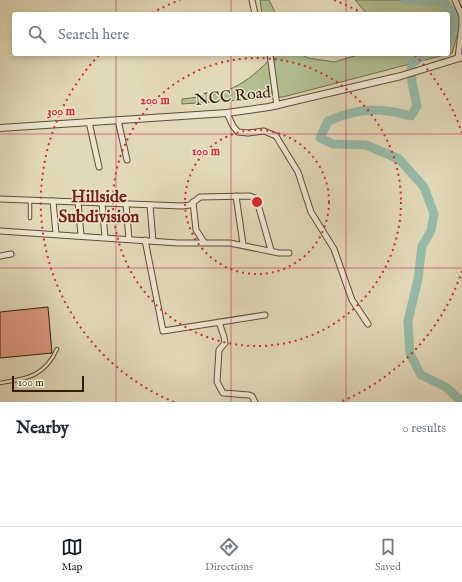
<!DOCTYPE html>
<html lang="en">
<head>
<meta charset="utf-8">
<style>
  body { margin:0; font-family:"IM FELL English",serif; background:#f6f6f7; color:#1f2937 }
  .scale { position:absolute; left:12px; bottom:10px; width:72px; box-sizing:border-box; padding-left:4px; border:2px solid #331e05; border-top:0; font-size:11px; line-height:14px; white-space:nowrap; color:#331e05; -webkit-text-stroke:3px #ece6d1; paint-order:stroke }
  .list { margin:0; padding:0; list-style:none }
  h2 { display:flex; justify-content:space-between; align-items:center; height:52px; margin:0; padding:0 16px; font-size:17px }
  h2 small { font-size:13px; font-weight:400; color:#747a83 }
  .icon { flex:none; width:22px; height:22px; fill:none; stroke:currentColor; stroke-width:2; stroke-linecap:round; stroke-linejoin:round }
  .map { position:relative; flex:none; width:462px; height:402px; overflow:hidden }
  .search { position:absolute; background:#fff; box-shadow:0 2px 6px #0003; left:12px; right:12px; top:12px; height:44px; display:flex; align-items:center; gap:10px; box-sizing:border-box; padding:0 14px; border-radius:4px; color:#747a83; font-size:15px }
  .sheet { height:124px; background:#fff }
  nav { display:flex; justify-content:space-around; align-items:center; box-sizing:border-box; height:56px; border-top:1px solid #e0e1e3; background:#fff; font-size:11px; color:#747a83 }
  nav a { display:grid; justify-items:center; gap:2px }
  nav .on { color:#111827 }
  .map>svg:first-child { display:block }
</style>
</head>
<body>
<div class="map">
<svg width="462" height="402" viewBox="0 0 462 402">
  <rect width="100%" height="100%" fill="#e2d9b8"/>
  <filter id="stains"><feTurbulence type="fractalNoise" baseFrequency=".005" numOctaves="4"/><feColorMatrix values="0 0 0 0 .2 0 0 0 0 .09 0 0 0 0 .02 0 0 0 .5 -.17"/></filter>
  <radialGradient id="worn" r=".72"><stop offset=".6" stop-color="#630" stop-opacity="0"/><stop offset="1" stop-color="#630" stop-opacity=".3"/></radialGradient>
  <g fill="#b2bf90" stroke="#726e4a">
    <polygon points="260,0 269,0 276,14 262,14"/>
    <path d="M355,0h91c16,19 13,31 6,53l-169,44 -101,7v-5c46,-5 61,-11 93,-45h26l7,4 26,4 27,-8h87v-40h-81z"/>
  </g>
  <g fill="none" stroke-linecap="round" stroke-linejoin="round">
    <g stroke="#96bba9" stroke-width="9">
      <polyline points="405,0 444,2 456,18 455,29 448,43"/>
      <path d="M425,54l-14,10 1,18 5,24 -6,10c-32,-9 -52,-8 -83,5l-8,17 13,6 33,1 33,14 25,28 10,27 -3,17 -9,15 -4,33 -10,42 2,33 11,21 25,12 16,15"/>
    </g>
  </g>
  <polygon fill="#dd987f" stroke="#331e05" points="48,307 52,353 0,358 0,312"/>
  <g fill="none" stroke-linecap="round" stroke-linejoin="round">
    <g stroke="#5f4d32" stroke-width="4.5">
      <g id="service">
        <polyline points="30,218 30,200"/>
        <path d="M0,383c27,-4 45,-7 57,-34"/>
      </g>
    </g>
    <g stroke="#5f4d32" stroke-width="7">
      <g id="minor">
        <polyline points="252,0 255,14"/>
        <polyline points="455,0 462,16 462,24"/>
        <polyline points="270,54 277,106"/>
        <polyline points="458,58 462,25"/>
        <polyline points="227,113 233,126 238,132 248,133 264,131 276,136 298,172 311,212 334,249 352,300 368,324"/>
        <polyline points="118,120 127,160"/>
        <polyline points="89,122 99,167"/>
        <polyline points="236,196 243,244"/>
        <polyline points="0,199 182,206 190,205 200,197 250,196 255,198 257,201 271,250"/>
        <polyline points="53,201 56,234"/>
        <polyline points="78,202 81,235"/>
        <polyline points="193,202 196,230 204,242"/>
        <polyline points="102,203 105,237"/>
        <polyline points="126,204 129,239"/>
        <polyline points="150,205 153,241"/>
        <polyline points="0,231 178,243 230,243 279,253 289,253"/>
        <polyline points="145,240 163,331 265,315"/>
        <polyline points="0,256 11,254"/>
        <polyline points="219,322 224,337 225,343 219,350 217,382 223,393 249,395 252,396 255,402"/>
      </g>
    </g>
    <g stroke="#5f4d32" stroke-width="8">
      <polyline id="tertiary" points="0,128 227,113 269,107 401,76 462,57"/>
    </g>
    <use href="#service" stroke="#ece6d1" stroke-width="2.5"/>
    <use href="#minor" stroke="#ece6d1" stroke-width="5"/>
    <use href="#tertiary" stroke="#ece6d1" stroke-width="6"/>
  </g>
  <path fill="none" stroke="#c2185b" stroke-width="1" stroke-opacity="0.55" d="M116,0v14M231,0v14M346,0v14M116,54v348M231,54v348M346,54v348M0,134h462M0,268h462"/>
  <g fill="none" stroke="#d62828" stroke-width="2" stroke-dasharray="2 4">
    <circle cx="257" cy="202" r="72"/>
    <circle cx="257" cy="202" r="144"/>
    <path d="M462 271A216 216 0 0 1 340 402M174 402A216 216 0 0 1 99 55M152 13A216 216 0 0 1 180 0M334 0A216 216 0 0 1 362 13M415 55A216 216 0 0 1 462 133"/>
  </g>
  <g text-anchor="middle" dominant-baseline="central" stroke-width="3" stroke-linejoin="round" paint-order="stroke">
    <g font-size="16" fill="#331e05" stroke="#ece6d1">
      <text transform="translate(233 97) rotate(-6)">NCC Road</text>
    </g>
    <g font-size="17" font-weight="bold" fill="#7a1f14" stroke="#ece6d1">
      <text x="99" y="197">Hillside<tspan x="99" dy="20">Subdivision</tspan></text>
    </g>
  </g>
  <circle cx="257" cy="202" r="6" fill="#d62828" stroke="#ece6d1" stroke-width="2"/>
  <g font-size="12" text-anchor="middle" font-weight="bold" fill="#d62828" stroke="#ece6d1" stroke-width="3" stroke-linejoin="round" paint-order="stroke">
    <text x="155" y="104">200 m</text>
    <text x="61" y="115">300 m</text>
    <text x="206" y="155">100 m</text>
  </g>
  <rect width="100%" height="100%" filter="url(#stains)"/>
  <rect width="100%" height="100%" fill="url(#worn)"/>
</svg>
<div class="scale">100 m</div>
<div class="search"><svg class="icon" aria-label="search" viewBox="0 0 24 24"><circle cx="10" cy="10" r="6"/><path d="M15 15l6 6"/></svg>Search here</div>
</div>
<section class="sheet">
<h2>Nearby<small>0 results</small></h2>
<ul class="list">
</ul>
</section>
<nav>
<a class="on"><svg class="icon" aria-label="map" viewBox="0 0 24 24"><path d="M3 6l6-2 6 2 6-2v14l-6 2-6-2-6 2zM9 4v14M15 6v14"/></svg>Map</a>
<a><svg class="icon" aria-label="directions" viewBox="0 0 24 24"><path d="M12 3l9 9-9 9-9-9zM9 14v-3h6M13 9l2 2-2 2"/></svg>Directions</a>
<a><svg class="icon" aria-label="saved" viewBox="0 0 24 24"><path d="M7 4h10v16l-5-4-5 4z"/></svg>Saved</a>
</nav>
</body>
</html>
